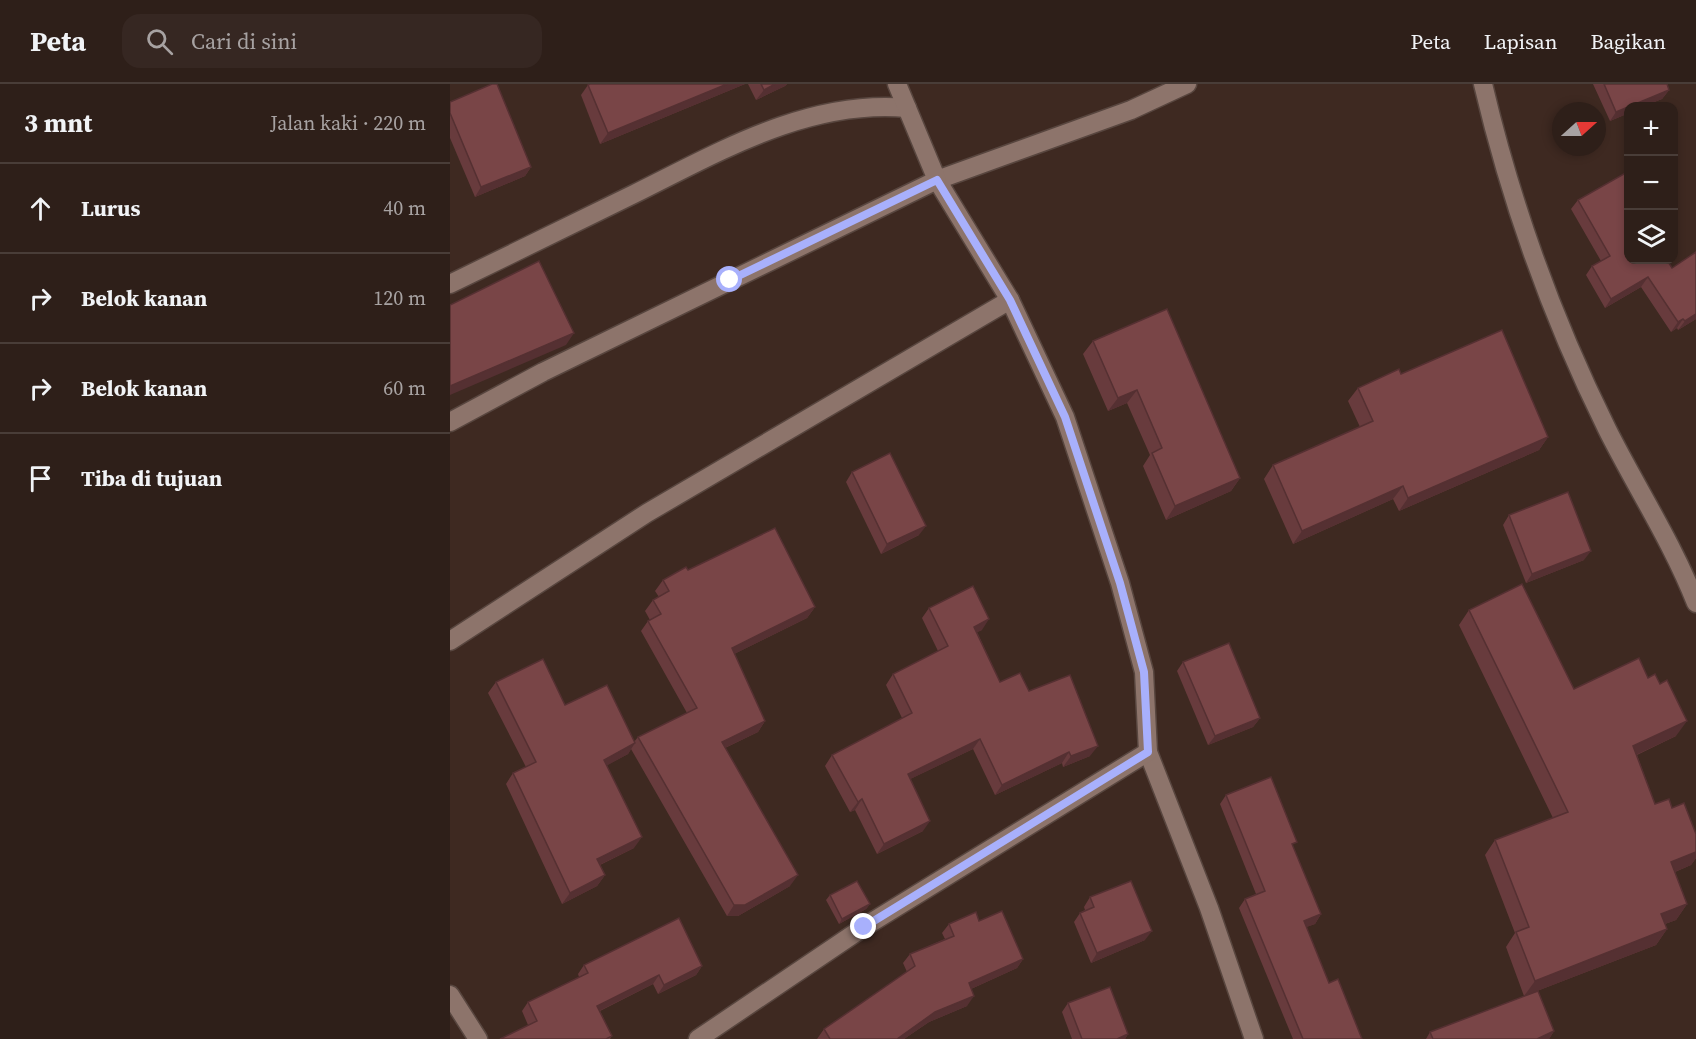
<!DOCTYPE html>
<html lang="id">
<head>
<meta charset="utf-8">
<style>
  body { margin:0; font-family:"Source Serif 4",serif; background:#362722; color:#f1f3f6 }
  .controls { position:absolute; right:18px; top:18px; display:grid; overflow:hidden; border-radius:12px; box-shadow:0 3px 9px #0003 }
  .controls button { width:54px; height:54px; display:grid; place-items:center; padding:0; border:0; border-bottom:2px solid #493d38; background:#2e1f19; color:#f1f3f6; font:30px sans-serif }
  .compass { position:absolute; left:1102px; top:18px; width:54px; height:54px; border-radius:50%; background:#2e1f19; box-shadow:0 3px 9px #0003; rotate:69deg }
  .stop { position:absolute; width:18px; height:18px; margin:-14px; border:4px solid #a8b0fc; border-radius:50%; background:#fff }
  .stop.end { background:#a8b0fc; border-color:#fff; box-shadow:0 2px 6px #0008 }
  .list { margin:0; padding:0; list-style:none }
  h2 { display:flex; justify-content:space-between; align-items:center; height:78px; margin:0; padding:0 24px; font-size:26px }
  h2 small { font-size:20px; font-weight:400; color:#a7a2a2 }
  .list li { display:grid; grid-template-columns:39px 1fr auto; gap:18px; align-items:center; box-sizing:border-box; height:90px; padding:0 24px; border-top:2px solid #493d38 }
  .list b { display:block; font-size:22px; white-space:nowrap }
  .list em { font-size:20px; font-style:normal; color:#a7a2a2 }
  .icon { flex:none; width:33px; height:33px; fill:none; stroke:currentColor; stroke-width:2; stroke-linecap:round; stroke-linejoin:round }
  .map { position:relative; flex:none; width:1246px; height:955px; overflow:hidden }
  header { display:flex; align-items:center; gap:36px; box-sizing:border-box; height:84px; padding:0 30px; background:#2e1f19; border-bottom:2px solid #493d38 }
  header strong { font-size:28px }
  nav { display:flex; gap:33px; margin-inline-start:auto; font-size:21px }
  .search { width:420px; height:54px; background:#362722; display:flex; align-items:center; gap:15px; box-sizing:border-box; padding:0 21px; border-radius:18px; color:#a7a2a2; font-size:22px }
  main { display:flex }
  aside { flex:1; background:#2e1f19 }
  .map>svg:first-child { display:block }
</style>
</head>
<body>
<header>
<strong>Peta</strong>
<div class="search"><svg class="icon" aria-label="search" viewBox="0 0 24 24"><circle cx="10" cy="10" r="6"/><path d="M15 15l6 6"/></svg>Cari di sini</div>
<nav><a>Peta</a><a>Lapisan</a><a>Bagikan</a></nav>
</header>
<main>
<aside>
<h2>3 mnt<small>Jalan kaki · 220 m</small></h2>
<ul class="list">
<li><svg class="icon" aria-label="ahead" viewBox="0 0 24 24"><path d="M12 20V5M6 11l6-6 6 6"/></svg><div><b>Lurus</b></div><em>40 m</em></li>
<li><svg class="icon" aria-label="right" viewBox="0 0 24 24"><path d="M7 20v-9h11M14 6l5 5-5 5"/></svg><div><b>Belok kanan</b></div><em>120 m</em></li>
<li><svg class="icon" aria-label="right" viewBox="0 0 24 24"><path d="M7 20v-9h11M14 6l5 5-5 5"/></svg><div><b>Belok kanan</b></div><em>60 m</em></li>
<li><svg class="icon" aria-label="arrive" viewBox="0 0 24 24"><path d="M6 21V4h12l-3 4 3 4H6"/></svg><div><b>Tiba di tujuan</b></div></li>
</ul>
</aside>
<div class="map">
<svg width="1246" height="955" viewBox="0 0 1246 955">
  <rect width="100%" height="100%" fill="#3e2921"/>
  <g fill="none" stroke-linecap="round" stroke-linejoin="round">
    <g stroke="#58463f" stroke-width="21">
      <g id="minor">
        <polyline points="737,0 681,26 487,96 560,216 615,333 670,499 694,588 698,668 759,824 804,955"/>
        <path d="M1033,0c28,119 70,236 124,345 29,58 65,113 89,174"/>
        <path d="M0,200c61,-30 122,-60 184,-90 85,-42 174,-95 273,-86"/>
        <polyline points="0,338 93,288 487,96 447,0"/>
        <polyline points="0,557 197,429 560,216"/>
        <polyline points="0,911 28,955"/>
        <polyline points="248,955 414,843 698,668"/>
      </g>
    </g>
    <use href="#minor" stroke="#8d746b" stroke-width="18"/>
  </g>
  <g fill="#683b3d">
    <polygon points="140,0 295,0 150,60 131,11 138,1"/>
    <polygon points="298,0 337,0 335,2 306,16"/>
    <polygon points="1143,0 1217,0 1219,6 1212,15 1194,22 1179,22 1179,29 1160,37"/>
    <polygon points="0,18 81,83 75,92 25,113 0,54"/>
    <polygon points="1128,116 1179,176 1222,184 1246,168 1246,235 1228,246 1227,244 1221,248 1191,203 1155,224 1136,191 1142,182 1151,177 1121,125"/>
    <polygon points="643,257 790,394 781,407 716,436 693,382 700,371 677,319 658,327 633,270"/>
    <polygon points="951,290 1098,353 1089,366 949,427 943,415 843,460 814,395 823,381 910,343 898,317 908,304"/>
    <polygon points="402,388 469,451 431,470 396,398"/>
    <polygon points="1059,431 1134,476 1076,499 1053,441"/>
    <polygon points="238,486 365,523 357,534 284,570 315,637 308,648 275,664 340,802 288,832 277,832 181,665 178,670 157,681 184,764 150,781 155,791 147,802 112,820 56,700 63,689 76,683 38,609 46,598 115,621 184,658 188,653 237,629 191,547 198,537 200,536 195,527 203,516 209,513 205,507 213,496"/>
    <polygon points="479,524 532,546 527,548 550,598 579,607 640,672 613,683 612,679 545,711 523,665 460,695 473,747 427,770 405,726 400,728 375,682 382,671 452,634 436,601 443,590 488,567 472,534"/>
    <polygon points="1019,526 1124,605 1226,652 1187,671 1205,720 1222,724 1246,750 1246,774 1241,781 1225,788 1237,820 1226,836 1215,840 1217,845 1206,861 1074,912 1056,863 1065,849 1035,771 1045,756 1103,734 1009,541"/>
    <polygon points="733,578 810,634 803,643 758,661 727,587"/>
    <polygon points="776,711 843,763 871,830 865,840 856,843 879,899 912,955 843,955 789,824 795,815 806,810 770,720"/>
    <polygon points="380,811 420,820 416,825 389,840 376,816"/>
    <polygon points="640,813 695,856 641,879 624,838 630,829 635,826 634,823"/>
    <polygon points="529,837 573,875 567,884 521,905 517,922 479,938 454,955 367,955 374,945 457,888 453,879 460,870 495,855 492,849 499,840"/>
    <polygon points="134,881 252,882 246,891 208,910 203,900 150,927 162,952 160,955 50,955 78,941 72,927 78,918 129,893 128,890"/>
    <polygon points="618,919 678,950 675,955 622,955 612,928"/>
    <polygon points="1104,947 1099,955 976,955 980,948"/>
  </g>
  <g fill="#553032">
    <polygon points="277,0 295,0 150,60 158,49"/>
    <polygon points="325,0 337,0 335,2 306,16 314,6"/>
    <polygon points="1219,6 1212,15 1194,22 1179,22 1179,29 1160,37 1166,28"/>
    <polygon points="81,83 75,92 25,113 31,103"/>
    <polygon points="1198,193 1191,203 1155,224 1161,215"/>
    <polygon points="1246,230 1246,235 1228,246 1235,237"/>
    <polygon points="1233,235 1227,244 1221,248 1228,238"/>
    <polygon points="124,249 116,261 0,311 0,302"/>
    <polygon points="687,306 677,319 658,327 668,314"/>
    <polygon points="1098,353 1089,366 949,427 958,414"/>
    <polygon points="790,394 781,407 716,436 725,422"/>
    <polygon points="953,402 943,415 843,460 852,447"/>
    <polygon points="476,442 469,451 431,470 437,460"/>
    <polygon points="1141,467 1134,476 1076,499 1082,490"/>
    <polygon points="365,523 357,534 274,575 282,564"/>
    <polygon points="539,535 532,546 517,553 524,543"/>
    <polygon points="810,634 803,643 758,661 765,652"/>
    <polygon points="315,637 308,648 264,669 272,658"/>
    <polygon points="1237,637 1226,652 1173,677 1183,662"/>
    <polygon points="530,655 523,665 450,700 458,690"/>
    <polygon points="185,659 178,670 147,687 154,676"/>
    <polygon points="648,662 640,672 613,683 621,672"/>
    <polygon points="619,668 612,679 545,711 552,701"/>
    <polygon points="412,715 405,726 400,728 408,718"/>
    <polygon points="480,737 473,747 427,770 434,760"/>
    <polygon points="192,753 184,764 139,786 147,775"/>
    <polygon points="1246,768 1246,774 1241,781 1210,794 1221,778"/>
    <polygon points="155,791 147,802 112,820 120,809"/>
    <polygon points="348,791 340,802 288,832 277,832 284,821"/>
    <polygon points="420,820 416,825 389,840 392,835"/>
    <polygon points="1237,820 1226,836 1201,845 1211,830"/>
    <polygon points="871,830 865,840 848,846 854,837"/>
    <polygon points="1217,845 1206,861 1074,912 1085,897"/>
    <polygon points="702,847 695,856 641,879 647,869"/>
    <polygon points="573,875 567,884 512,909 519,899"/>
    <polygon points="252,882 246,891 208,910 214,901"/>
    <polygon points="209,891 203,900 141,931 147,922"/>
    <polygon points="524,912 517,922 479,938 454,955 447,955 485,928"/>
    <polygon points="1104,947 1099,955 1087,955"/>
    <polygon points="678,950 675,955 667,955"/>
  </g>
  <g fill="#794547" stroke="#553032" stroke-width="1.5">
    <polygon points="42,0 47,0 81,83 31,103 0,29 0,18"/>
    <polygon points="140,0 277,0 158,49 138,1"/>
    <polygon points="311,0 325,0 314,6"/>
    <polygon points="1154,0 1217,0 1219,6 1166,28"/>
    <polygon points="1179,87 1179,176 1217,176 1222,184 1246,168 1246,230 1235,237 1233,235 1228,238 1198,193 1161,215 1142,182 1160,172 1128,116"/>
    <polygon points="89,177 124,249 0,302 0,221"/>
    <polygon points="717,225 790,394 725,422 702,369 712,364 687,306 668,314 643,257"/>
    <polygon points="1052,246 1098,353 958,414 953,402 852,447 823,381 923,337 908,304 949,285 951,290"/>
    <polygon points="440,369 476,442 437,460 402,388"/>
    <polygon points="1118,408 1141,467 1082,490 1059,431"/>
    <polygon points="325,444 365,523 282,564 315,637 272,658 348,791 295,821 284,821 188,653 247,624 198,537 211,530 203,516 219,507 213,496 236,483 238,486"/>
    <polygon points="1072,500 1124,605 1189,574 1198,594 1205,590 1210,600 1217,596 1237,637 1183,662 1205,720 1219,715 1222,724 1234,719 1246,750 1246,768 1221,778 1237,820 1211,830 1217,845 1085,897 1066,848 1079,843 1045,756 1118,728 1019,526"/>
    <polygon points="523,502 539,535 524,543 550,598 570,589 579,607 620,591 648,662 621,672 619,668 552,701 530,655 458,690 480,737 434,760 412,715 408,718 382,671 462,629 443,590 498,562 479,524"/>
    <polygon points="779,559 810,634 765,652 733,578"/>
    <polygon points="93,575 115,621 157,601 185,659 154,676 192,753 147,775 155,791 120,809 63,689 86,678 46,598"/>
    <polygon points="821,693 847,758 842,760 871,830 854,837 879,899 888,895 912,955 853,955 795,815 815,807 776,711"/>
    <polygon points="407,797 420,820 392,835 380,811"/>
    <polygon points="681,797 702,847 647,869 630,829 644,823 640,813"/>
    <polygon points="552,827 573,875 519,899 524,912 485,928 447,955 380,955 374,945 465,882 460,870 504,852 499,840 526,828 529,837"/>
    <polygon points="229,834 252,882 214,901 209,891 147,922 162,952 156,955 50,955 87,937 78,918 138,889 134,881"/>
    <polygon points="660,903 678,950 667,955 632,955 618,919"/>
    <polygon points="1088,907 1104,947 1087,955 983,955 980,948"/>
  </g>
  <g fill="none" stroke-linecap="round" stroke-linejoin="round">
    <polyline stroke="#a8b0fc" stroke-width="8" points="280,196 487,96 560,216 615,333 670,499 694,588 698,668 414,843"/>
  </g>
</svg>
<div class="controls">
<button>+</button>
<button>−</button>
<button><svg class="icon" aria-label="layers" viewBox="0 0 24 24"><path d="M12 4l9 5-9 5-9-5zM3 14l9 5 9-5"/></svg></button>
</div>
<svg class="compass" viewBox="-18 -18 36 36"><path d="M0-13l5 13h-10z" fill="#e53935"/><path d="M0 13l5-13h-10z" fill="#a7a2a2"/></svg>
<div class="stop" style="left:280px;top:196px"></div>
<div class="stop end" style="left:414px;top:843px"></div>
</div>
</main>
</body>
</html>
